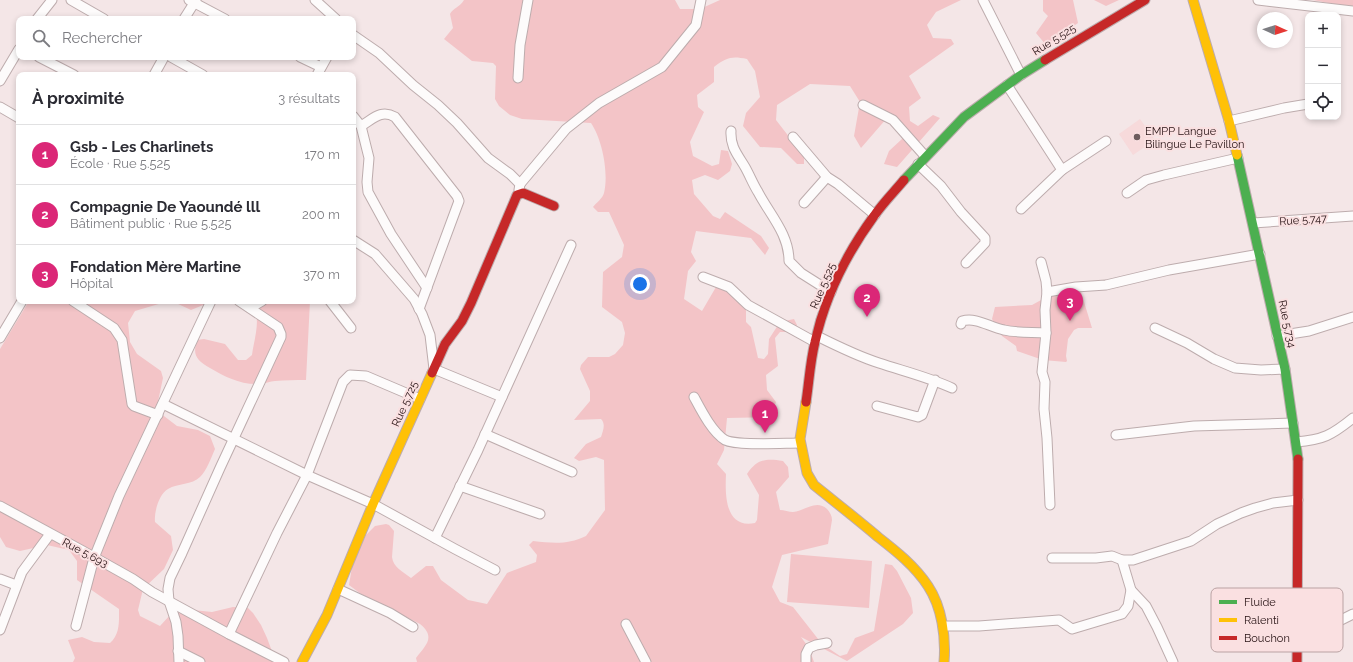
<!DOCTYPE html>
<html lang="fr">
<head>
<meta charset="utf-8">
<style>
  body { margin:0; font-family:Raleway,sans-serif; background:#f7f7f7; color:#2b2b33 }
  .controls { position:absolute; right:12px; top:12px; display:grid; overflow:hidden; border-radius:8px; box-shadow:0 2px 6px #0003 }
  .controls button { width:36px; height:36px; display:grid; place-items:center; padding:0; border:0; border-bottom:1px solid #e1e1e2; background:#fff; color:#2b2b33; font:20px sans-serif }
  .compass { position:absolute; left:1257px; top:12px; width:36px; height:36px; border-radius:50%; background:#fff; box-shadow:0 2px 6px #0003; rotate:93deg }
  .you { position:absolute; left:640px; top:284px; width:14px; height:14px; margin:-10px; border:3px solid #fff; border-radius:50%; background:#1a73e8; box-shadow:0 0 0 6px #1a73e833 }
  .badge { display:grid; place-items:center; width:26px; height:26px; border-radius:50%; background:#db2777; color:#fff; font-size:13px; font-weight:700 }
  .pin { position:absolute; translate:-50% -33px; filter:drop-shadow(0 1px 2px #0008) }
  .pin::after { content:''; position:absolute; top:21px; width:14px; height:12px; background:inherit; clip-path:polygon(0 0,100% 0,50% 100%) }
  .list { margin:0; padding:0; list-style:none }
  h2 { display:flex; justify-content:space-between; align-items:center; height:52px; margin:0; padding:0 16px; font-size:17px }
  h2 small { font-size:13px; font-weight:400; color:#7c7c81 }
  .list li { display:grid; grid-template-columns:26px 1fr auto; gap:12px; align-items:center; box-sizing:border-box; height:60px; padding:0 16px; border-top:1px solid #e1e1e2 }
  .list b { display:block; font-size:15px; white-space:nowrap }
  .list p { margin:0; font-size:13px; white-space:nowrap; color:#7c7c81 }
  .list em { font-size:13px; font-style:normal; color:#7c7c81 }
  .icon { flex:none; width:22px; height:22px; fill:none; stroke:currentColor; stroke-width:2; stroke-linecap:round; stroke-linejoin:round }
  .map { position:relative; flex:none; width:1353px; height:662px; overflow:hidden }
  .search { position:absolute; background:#fff; box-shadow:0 2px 6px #0003; left:16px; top:16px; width:340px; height:44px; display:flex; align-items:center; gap:10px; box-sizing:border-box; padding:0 14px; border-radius:8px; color:#7c7c81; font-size:15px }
  .panel { position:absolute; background:#fff; box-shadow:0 2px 6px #0003; left:16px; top:72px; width:340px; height:232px; border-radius:8px }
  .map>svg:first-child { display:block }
</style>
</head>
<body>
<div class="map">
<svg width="1353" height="662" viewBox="0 0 1353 662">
  <rect width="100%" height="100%" fill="#f4e6e7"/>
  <polygon fill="#f7dadb" points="1140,119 1155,140 1133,155 1119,134"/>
  <g fill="#f3c4c7">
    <path d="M464,0h211l5,9h20l20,-9h241l-25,12 -9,13 6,13 18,1 3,5 -45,32 12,22 -12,9 1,14 8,5 15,-11 7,3 -43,49 -13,-3 5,-13 13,-12 -3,-17 -12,-4 -26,30 -7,-12 6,-34 -10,-16 -40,-2 -33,21 -1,15 28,36v8h-7l-16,-16 -21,-1 -17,-21 3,-13 14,-16 -5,-26 -8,-12c-15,-3 -20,-2 -33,8v15l-17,13 1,12 6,5 -14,30 3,14 19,10 7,-2 2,-14 7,1 4,13 -2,7 -12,9 -13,-5 -13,5 2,14 19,22 7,3 5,-7 36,24 8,12 -4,7 -14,-17 -55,-7 -5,21 5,9 -8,10 -4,28 18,12 14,-24 14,4 16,16v15l5,5 7,31 6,1 4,-5 1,-15 11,-17 14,-3 3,6 -3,7h-14l-5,6 3,28 -12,9 1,15 9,12 -5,15 -44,1 -3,32 -7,14 9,10c-1,21 -1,55 29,49l2,-3 2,-25 -12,-21c10,-15 19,-16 36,-13l5,6 1,10 -13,15 4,18c4,0 9,2 13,2 12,-1 23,-13 34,-3 3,3 5,7 5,11l-4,24 -46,11 -10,32 8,15 13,5 29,37 18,12 7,-2 8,-16 19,-7 11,-67 7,1 5,6 14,27 2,15 -10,11 -56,37 -46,-24 8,11 5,14h-397l-1,-4c10,-13 20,-21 4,-34l-59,-30 -12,-9 4,-24 13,-26 9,-9 11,-2 3,1 5,6 -2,26c1,10 11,15 19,21l15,-12h7l8,14 27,20 19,4 20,-31 29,-11 1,-7 -8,-10 4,-4c20,2 34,4 53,-5l19,-26 -1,-50 -8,-3 -17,4 -5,-3 12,-14 15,-7c2,-6 5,-13 0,-18l-27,1 16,-19v-10l-10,-22 1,-4 7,-8h21l6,-3 8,-9 2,-12 -3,-11 -20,-15 1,-35 19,-15 2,-12 -15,-33h-11l-5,-5c3,-4 10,-9 11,-14 5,-20 -2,-54 -13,-70l-69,-4 -12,-4 -11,-9 -4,-7 1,-33 -3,-3 -21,-2 -28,-22 9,-11 -3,-14c3,-6 9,-6 14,-14z"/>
    <polygon points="1043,0 1073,0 1078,23 1046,45 1036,33 1048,16 1043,11"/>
    <polygon points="1094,0 1119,0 1106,6"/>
    <polygon points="1313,0 1353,0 1353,6 1339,5"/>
    <polygon points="1081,292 1092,328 1078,328 1074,330 1068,339 1066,356 1067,361 1066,362 1043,360 1017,351 1016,346 1002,336 992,319 995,307 1032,305 1052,294"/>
    <path d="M29,301h184l-22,9 -15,-7h-14l-27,8 -7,12 2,19 7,12 24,17 2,7 -6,28 3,7 17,13 21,4 12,6 5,13c-4,9 -8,21 -15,28 -8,8 -22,6 -32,12 -9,5 -14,23 -13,33l16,14 2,14 -9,19 -21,20 -5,21 2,6 20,10 11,-12 13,-5 28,3 21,-5 15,1 5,5 8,12 6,13 9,24h-203l2,-4 -7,-18 14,-3 12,5 16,1c10,-9 9,-21 9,-34l-42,-29v-19l-8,-11 -22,-5 -27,6 -14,-4 -6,-10v-188z"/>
    <path d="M248,301h62l-4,79c-10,0 -21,0 -31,1 -5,0 -10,3 -15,3 -19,1 -35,-7 -50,-16 -13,-8 -18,-12 -13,-28l7,-1 21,5 13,16h8l6,-5c2,-17 12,-42 -4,-54z"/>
    <polygon points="791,554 872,561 869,608 787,602"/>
  </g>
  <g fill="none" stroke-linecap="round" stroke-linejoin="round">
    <g stroke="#bdacad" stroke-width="11">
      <g id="street">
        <polyline points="71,0 104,19"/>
        <polyline points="189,0 225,19"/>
        <polyline points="315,0 336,19"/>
        <polyline points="983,0 1021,75"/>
        <polyline points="1258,0 1353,11"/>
        <polyline points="37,19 52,0"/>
        <polyline points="184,19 196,0"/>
        <polyline points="353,35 379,53 413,85 438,105 457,123 488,158 510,174 520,184 519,190"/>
        <polyline points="39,57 74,75"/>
        <polyline points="171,57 203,75"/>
        <polyline points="300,57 321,67"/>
        <polyline points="154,75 164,57"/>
        <polyline points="317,75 327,57"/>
        <polyline points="518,78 520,45 528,0"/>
        <polyline points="0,81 19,49"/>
        <polyline points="1007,85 1062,170"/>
        <polyline points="863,105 893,120 925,156"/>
        <polyline points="0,107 19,118"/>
        <polyline points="353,116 361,126 369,158 367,182 368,192 391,234 427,288"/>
        <polyline points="1229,121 1284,108 1308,104"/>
        <path d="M361,126c12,-7 20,-17 34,-9l62,79 2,5 -40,108"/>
        <path d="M731,131c-1,16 7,24 14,36 5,9 8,17 13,25 12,23 31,42 31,69l12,12 30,19"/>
        <polyline points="793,137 827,177 838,184 875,215"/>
        <polyline points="918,164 941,186 961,212 985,238 985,243 966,263"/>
        <polyline points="520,184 566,129 599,103 662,67 696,25 701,0"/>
        <polyline points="1127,193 1146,180 1164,175 1238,158"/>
        <polyline points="804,203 827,177"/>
        <polyline points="1021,209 1062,170 1106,141"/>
        <polyline points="1253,223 1353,216"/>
        <polyline points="353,240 375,254 414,299 422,314 430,335 434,369 502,397"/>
        <polyline points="1041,262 1046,281 1047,292 1045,310 1046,333 1042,372 1045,382 1044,409 1047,438 1050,505"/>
        <polyline points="703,277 729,287 748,305 815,342"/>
        <polyline points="1047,292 1076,287 1106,285 1169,270 1260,254"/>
        <polyline points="73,301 114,328 122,340 132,404 134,406 158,415"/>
        <polyline points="330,301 351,328"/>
        <polyline points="250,308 262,301"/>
        <path d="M961,324l1,-3c15,-4 27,6 42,9 13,3 28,2 42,3"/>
        <polyline points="1155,328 1187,343 1214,359 1235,368 1261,370 1285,369"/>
        <path d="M817,336c20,10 40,20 62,27 24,8 49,14 73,25"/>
        <polyline points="1277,336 1309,331 1353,317"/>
        <polyline points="0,338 22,301"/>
        <path d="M694,397c7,13 18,35 31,43 12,6 59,3 75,3"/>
        <polyline points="163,404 307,475 373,504 455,549 495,570"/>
        <polyline points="877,406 918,417 922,415 935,380"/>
        <polyline points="485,434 572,472"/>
        <polyline points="1116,435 1194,426 1293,423"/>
        <path d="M1296,442c27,-2 36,-7 57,-24"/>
        <polyline points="460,486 540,514"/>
        <polyline points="0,506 83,551 133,579 152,592 229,634 284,662"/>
        <polyline points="435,538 478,450 571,245"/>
        <polyline points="1052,558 1096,558 1112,556 1122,560 1133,560 1191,541 1217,524 1241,513 1255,508 1273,503 1298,500"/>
        <polyline points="1122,560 1131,590 1146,606 1157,627 1173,662"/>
        <polyline points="0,579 16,585"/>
        <polyline points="338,589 390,613 413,627"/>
        <polyline points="1296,621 1313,627 1325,628 1353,614"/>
        <polyline points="626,624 646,662"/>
        <polyline points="76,626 94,558 119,496 211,301"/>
        <polyline points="943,626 979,626 1059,620 1072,629 1122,614 1128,606 1131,590"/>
        <polyline points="0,630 22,572 50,534"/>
        <polyline points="229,634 277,533 307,475 343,382 350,375 366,376 420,399"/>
        <polyline points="178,651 200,662"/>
        <polyline points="179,662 178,636 176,622 169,601 168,589 170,578 182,553 220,468 281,337 281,334 278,327 239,301"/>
        <polyline points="806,662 806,654 809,648 816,645 827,643"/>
      </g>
    </g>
    <g stroke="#bdacad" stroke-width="11">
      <g id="fast">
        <polyline points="1237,155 1285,369 1298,459"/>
        <polyline points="904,180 964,117 1021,75 1045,60"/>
      </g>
    </g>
    <g stroke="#bdacad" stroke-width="11">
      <g id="slow">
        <polyline points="1193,0 1229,121 1237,155"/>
        <path d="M806,402l-6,37 7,34 7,12c21,17 43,34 64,52 18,14 37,29 50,49 14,21 18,51 16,76"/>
        <polyline points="302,662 327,615 373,504 432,373"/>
      </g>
    </g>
    <g stroke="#bdacad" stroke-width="11">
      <g id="jam">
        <polyline points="1045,60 1145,0"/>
        <polyline points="432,373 445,344 462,321 471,303 517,195 523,193 554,206"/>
        <path d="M806,402c3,-19 4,-40 9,-60 10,-45 32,-89 59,-126 9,-13 20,-24 30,-36"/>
        <polyline points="1297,662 1298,459"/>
      </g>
    </g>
    <use href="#street" stroke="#fdfbfb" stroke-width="9"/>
    <use href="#fast" stroke="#4caf50" stroke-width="9"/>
    <use href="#slow" stroke="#ffc107" stroke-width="9"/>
    <use href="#jam" stroke="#c62828" stroke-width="9"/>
  </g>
  <circle fill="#6e5c5d" stroke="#fae0e1" stroke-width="1.5" cx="1137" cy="137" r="4"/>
  <g text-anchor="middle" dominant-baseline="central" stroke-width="4" stroke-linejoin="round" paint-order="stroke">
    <g font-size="11" fill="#261113" stroke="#fae0e1">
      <text transform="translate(1054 40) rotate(-32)">Rue 5.525</text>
      <text transform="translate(1303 220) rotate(-4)">Rue 5.747</text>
      <text transform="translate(823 286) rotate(-67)">Rue 5.525</text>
      <text transform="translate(1287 324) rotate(78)">Rue 5.734</text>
      <text transform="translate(405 404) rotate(-66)">Rue 5.725</text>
      <text transform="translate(85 553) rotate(28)">Rue 5.693</text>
    </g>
    <g font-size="11" fill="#261113" stroke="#fae0e1" text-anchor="start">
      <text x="1145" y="131">EMPP Langue<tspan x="1145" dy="13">Bilingue Le Pavillon</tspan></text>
    </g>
  </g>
  <rect x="1211" y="588" width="132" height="64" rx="6" fill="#fae0e1" stroke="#baa2a3" stroke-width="1"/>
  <rect x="1219" y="600" width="18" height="4" fill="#4caf50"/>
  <rect x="1219" y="618" width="18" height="4" fill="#ffc107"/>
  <rect x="1219" y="636" width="18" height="4" fill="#c62828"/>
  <g font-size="11" fill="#261113">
    <text x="1244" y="606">Fluide</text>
    <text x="1244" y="624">Ralenti</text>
    <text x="1244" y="642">Bouchon</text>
  </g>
</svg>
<div class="controls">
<button>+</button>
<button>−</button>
<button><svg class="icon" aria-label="locate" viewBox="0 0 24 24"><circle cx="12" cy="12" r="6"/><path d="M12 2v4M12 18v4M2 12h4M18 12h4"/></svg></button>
</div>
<svg class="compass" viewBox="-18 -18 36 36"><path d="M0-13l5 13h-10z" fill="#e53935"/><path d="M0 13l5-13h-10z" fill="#7c7c81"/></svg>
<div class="you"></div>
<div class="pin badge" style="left:765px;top:433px">1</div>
<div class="pin badge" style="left:867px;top:317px">2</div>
<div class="pin badge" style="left:1070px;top:321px">3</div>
<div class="search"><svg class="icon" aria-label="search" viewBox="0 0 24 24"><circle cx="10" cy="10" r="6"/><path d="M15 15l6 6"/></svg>Rechercher</div>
<section class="panel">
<h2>À proximité<small>3 résultats</small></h2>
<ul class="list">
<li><span class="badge">1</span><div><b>Gsb - Les Charlinets</b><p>École · Rue 5.525</p></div><em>170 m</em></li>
<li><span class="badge">2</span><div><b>Compagnie De Yaoundé lll</b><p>Bâtiment public · Rue 5.525</p></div><em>200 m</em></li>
<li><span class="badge">3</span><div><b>Fondation Mère Martine</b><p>Hôpital</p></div><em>370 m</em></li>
</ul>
</section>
</div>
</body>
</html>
